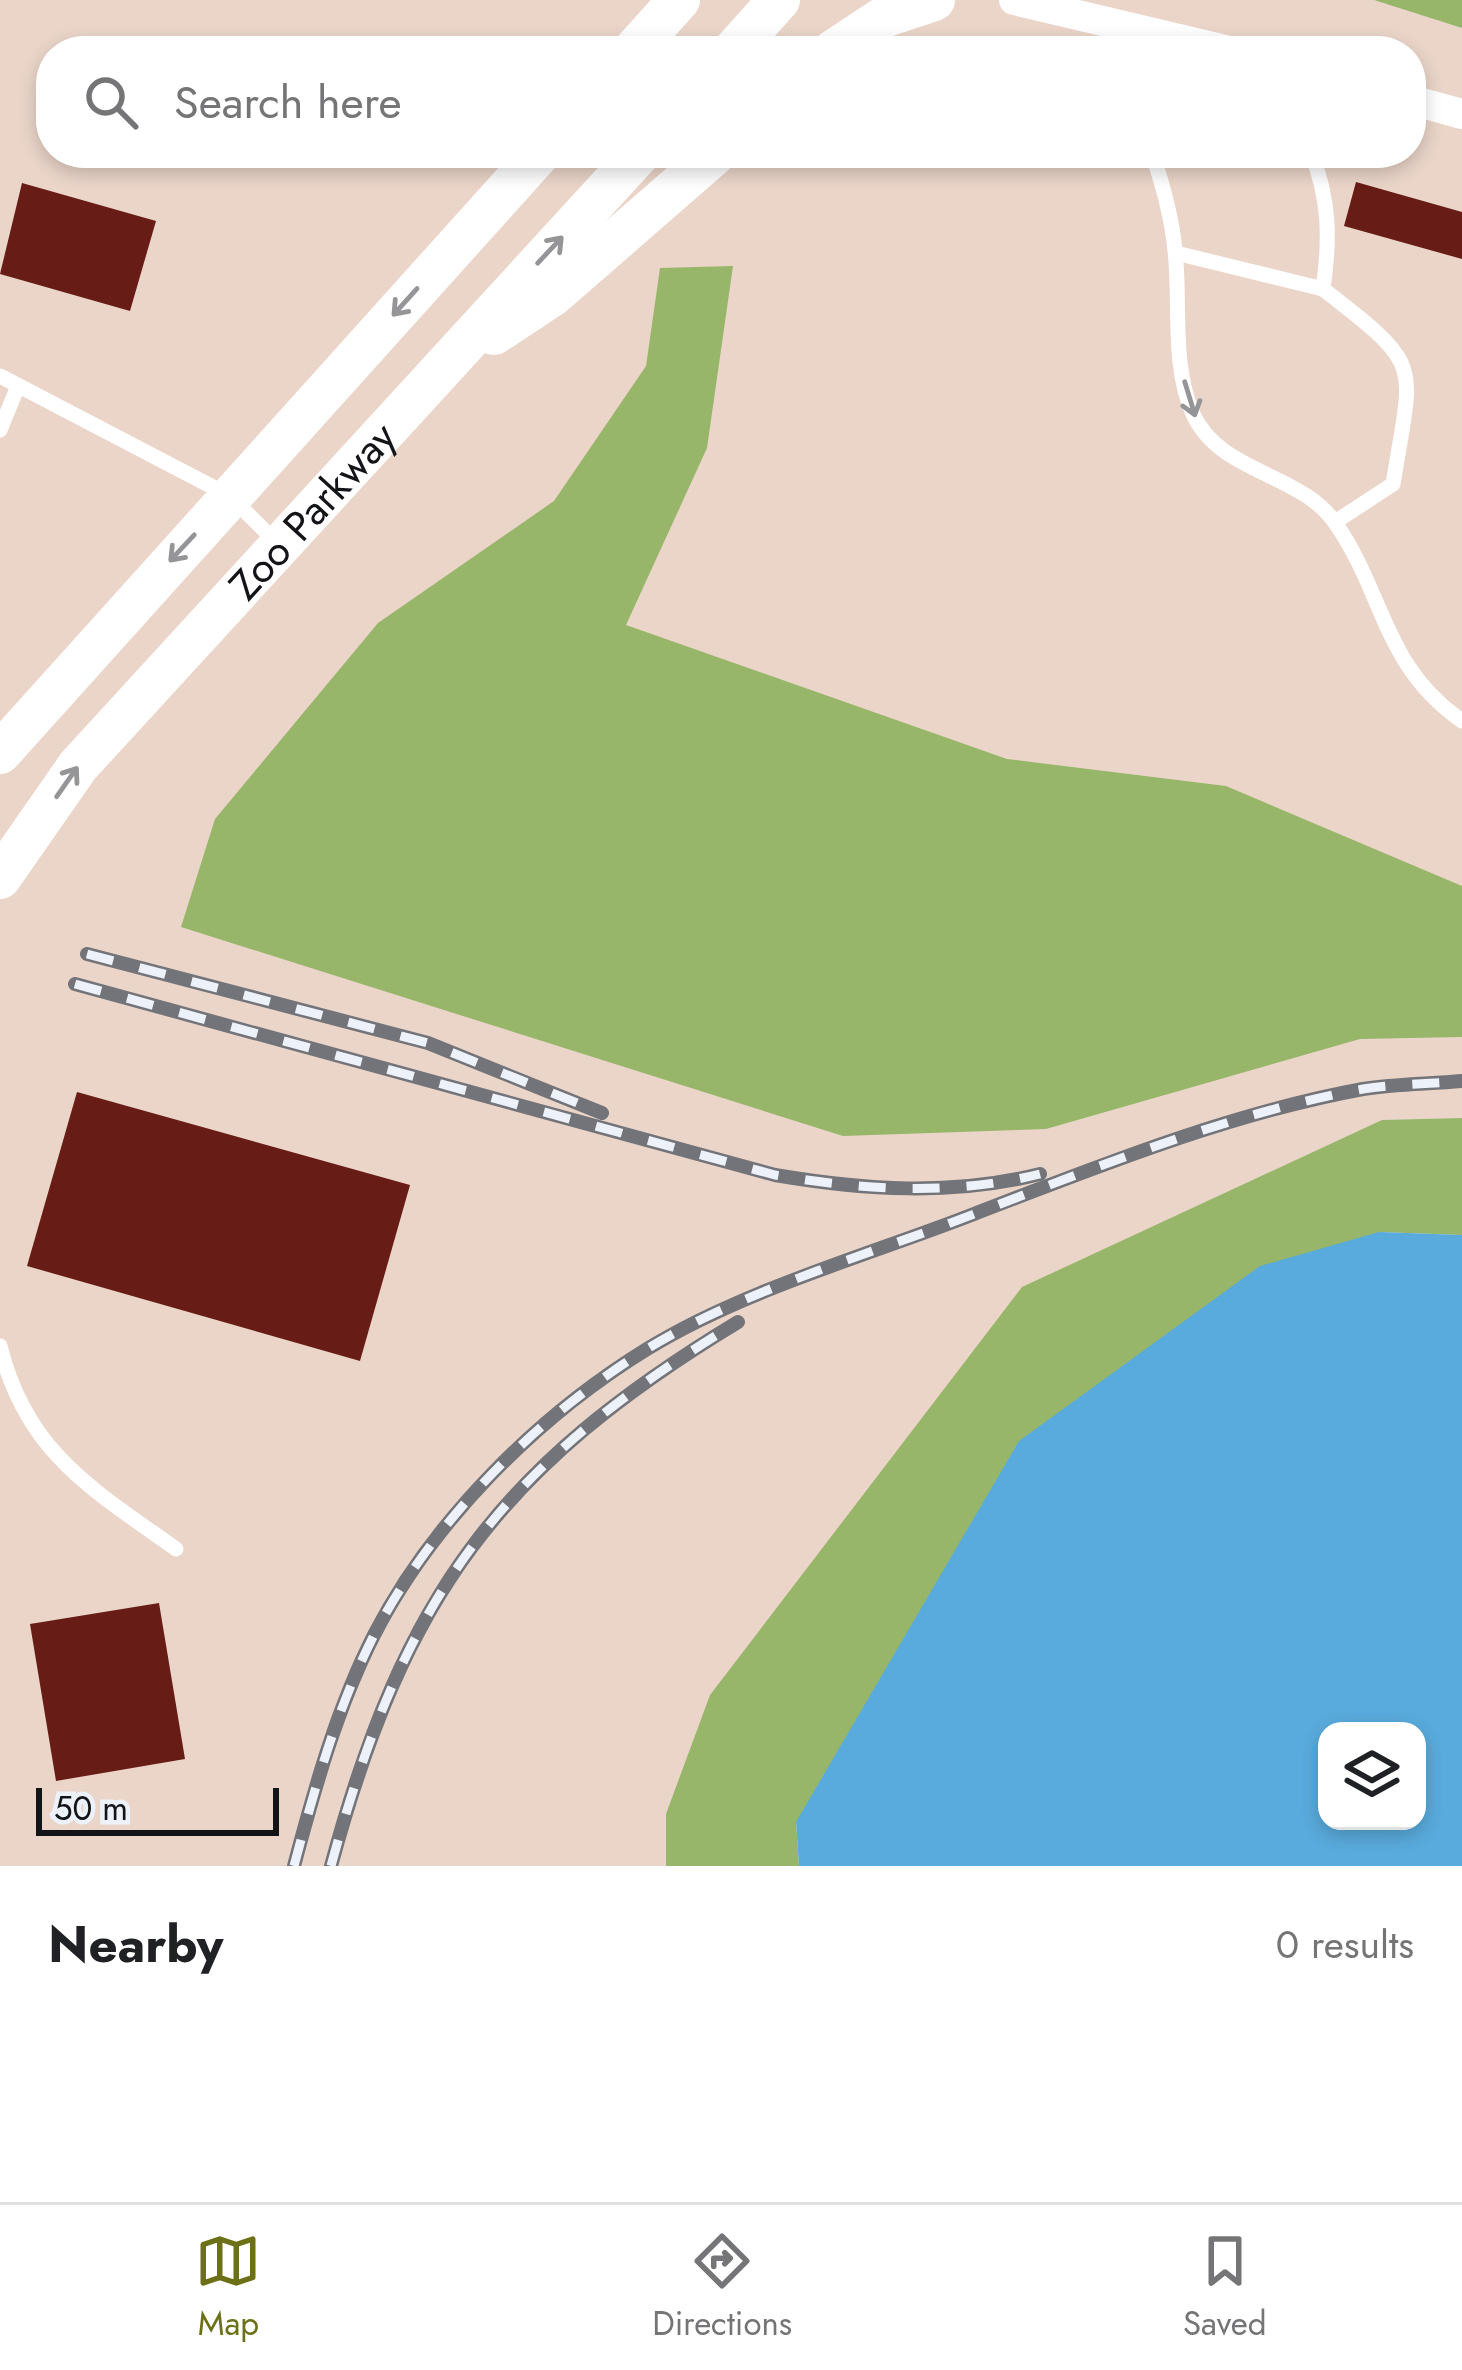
<!DOCTYPE html>
<html lang="en">
<head>
<meta charset="utf-8">
<style>
  body { margin:0; font-family:Jost,sans-serif; background:#f2f2f2; color:#202124 }
  .controls { position:absolute; right:36px; bottom:36px; display:grid; overflow:hidden; border-radius:24px; box-shadow:0 6px 18px #0003 }
  .controls button { width:108px; height:108px; display:grid; place-items:center; padding:0; border:0; border-bottom:3px solid #e0e0e0; background:#fff; color:#202124; font:60px sans-serif }
  .scale { position:absolute; left:36px; bottom:30px; width:243px; box-sizing:border-box; padding-left:12px; border:6px solid #131417; border-top:0; font-size:33px; line-height:42px; white-space:nowrap; color:#131417; -webkit-text-stroke:9px #edf1f9; paint-order:stroke }
  .list { margin:0; padding:0; list-style:none }
  h2 { display:flex; justify-content:space-between; align-items:center; height:156px; margin:0; padding:0 48px; font-size:51px }
  h2 small { font-size:39px; font-weight:400; color:#757577 }
  .icon { flex:none; width:66px; height:66px; fill:none; stroke:currentColor; stroke-width:2; stroke-linecap:round; stroke-linejoin:round }
  .map { position:relative; flex:none; width:1462px; height:1866px; overflow:hidden }
  .search { position:absolute; background:#fff; box-shadow:0 6px 18px #0003; left:36px; right:36px; top:36px; height:132px; display:flex; align-items:center; gap:30px; box-sizing:border-box; padding:0 42px; border-radius:48px; color:#757577; font-size:45px }
  .sheet { height:336px; background:#fff }
  nav { display:flex; justify-content:space-around; align-items:center; box-sizing:border-box; height:168px; border-top:3px solid #e0e0e0; background:#fff; font-size:33px; color:#757577 }
  nav a { display:grid; justify-items:center; gap:6px }
  nav .on { color:#6c7016 }
  .map>svg:first-child { display:block }
</style>
</head>
<body>
<div class="map">
<svg width="1462" height="1866" viewBox="0 0 1462 1866">
  <rect width="100%" height="100%" fill="#e0e4eb"/>
  <path fill="#ebd5c9" fill-rule="evenodd" d="M0,0h1374l88,28v1090l-80,2 -716,693v53h-666zM51,51h1360v102h-1360z"/>
  <g fill="#97b669">
    <polygon points="1374,0 1462,0 1462,28"/>
    <polygon points="733,266 707,448 626,625 1007,759 1226,786 1462,886 1462,1037 1360,1039 1046,1129 843,1136 181,927 215,819 378,623 554,501 646,366 660,268"/>
    <polygon points="1462,1118 1462,1235 1379,1232 796,1822 799,1866 666,1866 666,1814 710,1695 1022,1287 1382,1120"/>
  </g>
  <path fill="#59abdd" fill-rule="evenodd" d="M1379,1232l83,3v631h-663l-3,-44 223,-381 241,-175zM1327,1731h90v90h-90z"/>
  <g fill="#671c15">
    <polygon points="1356,182 1462,212 1462,259 1344,226"/>
    <polygon points="22,183 156,221 130,311 0,274"/>
    <polygon points="77,1092 410,1185 360,1361 27,1266"/>
    <polygon points="159,1603 185,1759 56,1781 30,1624"/>
  </g>
  <g fill="none" stroke-linecap="round" stroke-linejoin="round">
    <g stroke="#fff" stroke-width="15">
      <polyline points="1102,23 1114,51"/>
      <path d="M1152,153c11,32 20,64 23,98 6,53 -4,113 18,163 27,60 108,58 143,110 49,71 47,142 126,197"/>
      <path d="M1176,253l147,36c7,-48 7,-90 -12,-136"/>
      <path d="M1323,289c102,79 90,71 70,195l-58,38"/>
      <polyline points="0,376 230,496 276,542"/>
      <polyline points="0,430 18,386"/>
      <path d="M0,1346c26,106 92,143 176,203"/>
    </g>
    <g stroke="#fff" stroke-width="30">
      <polyline points="1014,0 1230,51"/>
      <polyline points="1411,100 1462,114"/>
    </g>
    <g stroke="#fff" stroke-width="42">
      <polyline points="633,51 679,0"/>
      <polyline points="733,51 779,0"/>
      <polyline points="833,51 886,16 934,0"/>
      <polyline points="494,334 553,295 716,153"/>
      <polyline points="0,753 540,153"/>
      <path id="s1" d="M0,878l78,-112 562,-613"/>
    </g>
    <g stroke="#727479" stroke-width="14">
      <g id="rail">
        <polyline points="87,954 428,1043 602,1113"/>
        <path d="M75,984l700,191c89,15 176,21 265,-1"/>
        <path d="M294,1866c21,-79 43,-158 80,-231 59,-115 164,-219 273,-286 96,-59 222,-94 327,-135 125,-48 257,-101 389,-125 32,-5 66,-5 99,-8"/>
        <path d="M331,1866c73,-270 167,-399 407,-544"/>
      </g>
    </g>
    <use href="#rail" stroke="#edf1f9" stroke-width="9" stroke-dasharray="27" stroke-linecap="butt"/>
  </g>
  <defs><path id="oneway-shaft" d="M-6 0H5M1.5-3L5.5 0L1.5 3" fill="none" stroke-width="1.6" stroke-linecap="round" stroke-linejoin="round" transform="scale(3)"/></defs>
  <g stroke="#959597">
    <use href="#oneway-shaft" transform="translate(550 250) rotate(-47)"/>
    <use href="#oneway-shaft" transform="translate(405 302) rotate(132)"/>
    <use href="#oneway-shaft" transform="translate(1190 399) rotate(73)"/>
    <use href="#oneway-shaft" transform="translate(182 548) rotate(133)"/>
    <use href="#oneway-shaft" transform="translate(67 782) rotate(-55)"/>
  </g>
  <g text-anchor="middle" dominant-baseline="central" stroke-width="12" stroke-linejoin="round" paint-order="stroke">
    <g font-size="42" fill="#131417" stroke="#edf1f9">
      <text stroke="none"><textPath href="#s1" startOffset="483">Zoo Parkway</textPath></text>
    </g>
  </g>
</svg>
<div class="controls">
<button><svg class="icon" aria-label="layers" viewBox="0 0 24 24"><path d="M12 4l9 5-9 5-9-5zM3 14l9 5 9-5"/></svg></button>
</div>
<div class="scale">50 m</div>
<div class="search"><svg class="icon" aria-label="search" viewBox="0 0 24 24"><circle cx="10" cy="10" r="6"/><path d="M15 15l6 6"/></svg>Search here</div>
</div>
<section class="sheet">
<h2>Nearby<small>0 results</small></h2>
<ul class="list">
</ul>
</section>
<nav>
<a class="on"><svg class="icon" aria-label="map" viewBox="0 0 24 24"><path d="M3 6l6-2 6 2 6-2v14l-6 2-6-2-6 2zM9 4v14M15 6v14"/></svg>Map</a>
<a><svg class="icon" aria-label="directions" viewBox="0 0 24 24"><path d="M12 3l9 9-9 9-9-9zM9 14v-3h6M13 9l2 2-2 2"/></svg>Directions</a>
<a><svg class="icon" aria-label="saved" viewBox="0 0 24 24"><path d="M7 4h10v16l-5-4-5 4z"/></svg>Saved</a>
</nav>
</body>
</html>
